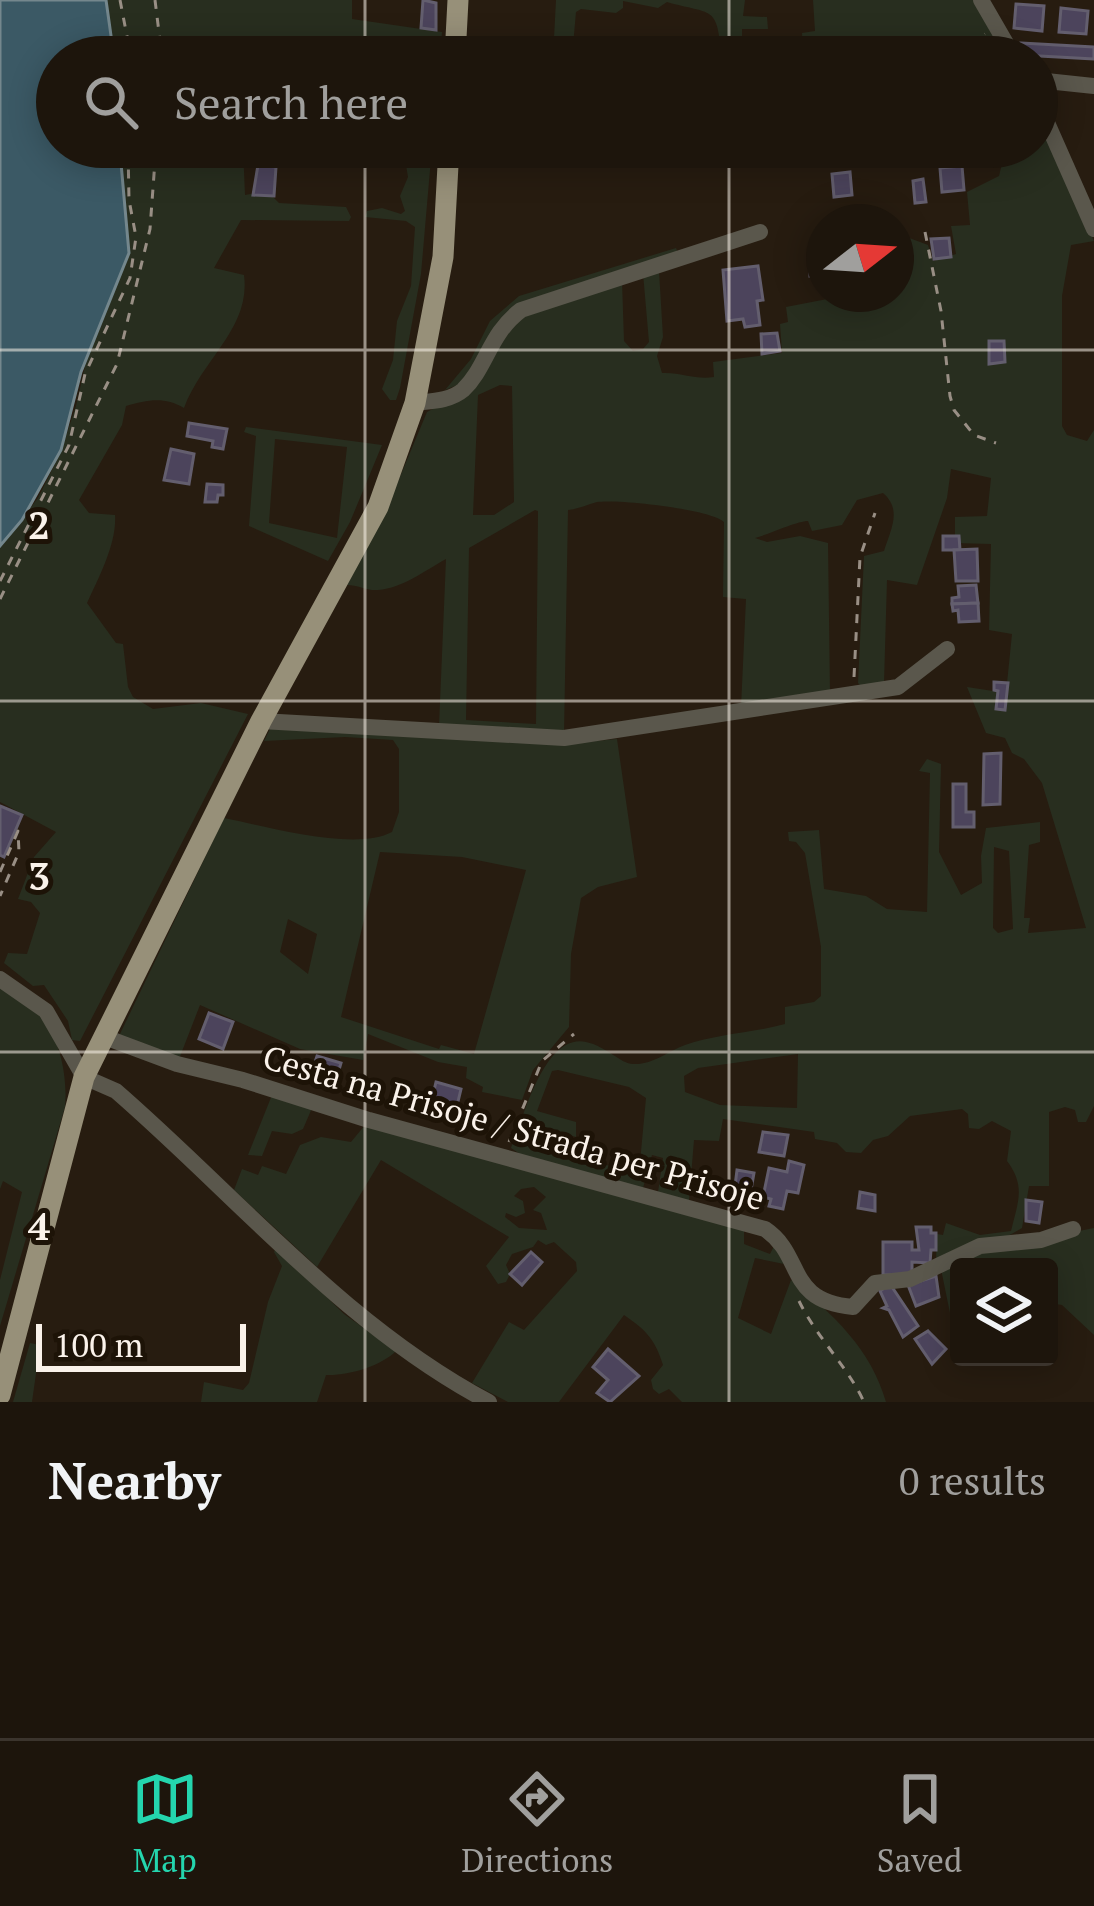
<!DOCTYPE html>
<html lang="en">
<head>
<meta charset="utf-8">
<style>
  body { margin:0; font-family:"PT Serif",serif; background:#251e15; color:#f1f3f6 }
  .controls { position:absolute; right:36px; bottom:36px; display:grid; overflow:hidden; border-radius:12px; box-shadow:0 6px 30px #0003 }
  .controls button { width:108px; height:108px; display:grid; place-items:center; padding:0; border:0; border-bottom:3px solid #3b342d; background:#1d150c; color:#f1f3f6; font:60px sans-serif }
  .compass { position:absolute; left:806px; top:204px; width:108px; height:108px; border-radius:50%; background:#1d150c; box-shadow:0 6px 30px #0003; rotate:73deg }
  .scale { position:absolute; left:36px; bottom:30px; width:210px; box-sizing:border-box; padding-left:12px; border:6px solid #faf2ea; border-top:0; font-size:33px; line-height:42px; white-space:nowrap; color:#faf2ea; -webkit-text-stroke:9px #1d1307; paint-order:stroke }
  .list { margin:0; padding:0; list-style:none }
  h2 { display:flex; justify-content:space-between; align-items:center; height:156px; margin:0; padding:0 48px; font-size:51px }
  h2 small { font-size:39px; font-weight:400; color:#a09f9d }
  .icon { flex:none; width:66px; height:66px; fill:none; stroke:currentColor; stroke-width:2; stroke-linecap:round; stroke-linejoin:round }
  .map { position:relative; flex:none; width:1094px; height:1402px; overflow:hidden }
  .search { position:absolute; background:#1d150c; box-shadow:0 6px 30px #0003; left:36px; right:36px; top:36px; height:132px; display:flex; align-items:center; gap:30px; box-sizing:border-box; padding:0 42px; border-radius:66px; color:#a09f9d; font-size:45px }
  .sheet { height:336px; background:#1d150c }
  nav { display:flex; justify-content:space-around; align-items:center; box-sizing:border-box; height:168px; border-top:3px solid #3b342d; background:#1d150c; font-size:33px; color:#a09f9d }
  nav a { display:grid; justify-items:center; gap:6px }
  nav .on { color:#24d5ae }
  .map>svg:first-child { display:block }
</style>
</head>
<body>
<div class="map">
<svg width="1094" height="1402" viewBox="0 0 1094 1402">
  <rect width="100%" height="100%" fill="#271c10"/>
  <g fill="#282e1f" fill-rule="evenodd">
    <polygon points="106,0 352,0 352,19 442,32 440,57 114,57"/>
    <path d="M556,0h189l-2,16 24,1 1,12h-26v28h-21c-3,-53 -9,-42 -54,-55l-9,6 -35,-7v7l-7,5 -35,-4 -5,3 -4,45h-19z"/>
    <polygon points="813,0 973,0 1006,57 881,57 879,44 864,46 864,57 810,57 803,55 802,33 815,31"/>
    <path d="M1037,110l57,131 -23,4 -9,51v130l5,9 20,6 7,-11v676l-8,16h-8l-3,-12 -10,-3 -16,5v74h-20l-7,42 -19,11 -67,21 1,-26 6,1 3,-12 34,12 31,-4c7,-29 15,-45 -4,-70l4,-30 -19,-10 -13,8 -10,-1 -1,-14 -6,-5 -52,7 -22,20 -15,4 -12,13 -15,-1 -9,-9 -22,-4 -1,-7 -91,-13 -4,22 -25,-1 -5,61 -31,-9 5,-34 -11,-3 -9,33 -123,-34 -9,-6c12,-27 32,-115 75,-106 20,4 35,22 47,22 20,1 35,-13 52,-19 31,-11 67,-12 100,-21v-17l29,-5 7,-6v-49l-16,-94 -9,-11 -7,-1 -1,-9 31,-2 5,59 42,7 21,13 40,3 3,-139 -11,-2 8,-12 14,5 -2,88 22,43 21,-12 -1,-27 5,-28 54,-6v20l-11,3 -5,73h6l-2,15 58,-5 -44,-145 -18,-24 -12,-6 -7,-15 -19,-5 -19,-46 39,6 6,-59 -23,-4 2,-86 -36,-1v-26l32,-1 4,-38 -40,-9 -4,29 -30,87 -30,-5 -3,103 -22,4 -4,-4 6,-127 20,-5c6,-20 19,-41 -1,-58l-26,7 -15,25 -30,6 -4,-10c-11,0 -38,13 -53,17l12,4 33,-6 28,7 2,151 -89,13 5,-108 -23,-2 1,-75c-14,-13 -106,-23 -127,-20 -9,2 -18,7 -29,8l-4,224 -125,-8 7,-167c-22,12 -43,29 -68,31 -11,1 -20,-5 -31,-5l47,-94 33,-79 17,-9 82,-90 96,-32 2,60 9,10 10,-2 6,-7 -6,-69 16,-2 4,66 -6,19 5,17c19,-1 33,7 52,4l-1,-15 69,-9 -2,-29 8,-2 -2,-15 67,-13h43v-61l32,12 5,16 23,-7 -5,-28 19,-1 -3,-33 32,-16 7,-29h31zM500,385l12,1 2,116 -20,13h-21l5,-120zM535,510l3,1 -2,213 -70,-4 3,-172zM994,847l15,4 4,78 -15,4 -5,-5zM798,1054l-1,54 -77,-3 -35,-13 -1,-16 14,-8zM558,1070l71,17 17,11 -7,75 -110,-27 7,-21 40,12v-15l-39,-11 15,-40z"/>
    <path d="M113,147h130l2,48 22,-4 12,12 67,4 5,10 -2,4 -108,-1 -27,48 30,7c7,53 -41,83 -60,133 -20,-12 -37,-8 -58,-2l-4,19 -43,75 10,13 26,2c2,28 -16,62 -28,88l29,40 7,1 5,43 5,10 20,12 48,-6 47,11 -168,327 -8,-1 -4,-19 -24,-36 -11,1 -29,-23 4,-10 19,1 13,-41 -9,-11 -13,-3 16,-42 22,-25 -56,-30v-255l38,-49 22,-44 16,-48 46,-203 -1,-40z"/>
    <polygon points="403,147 432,147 421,274 400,388 396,400 390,400 382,389 393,360 397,321 411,286 415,227 406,221 365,217 367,211 382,208 401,214 405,211 400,196 408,177"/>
    <polygon points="676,248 678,253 531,301 462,383 445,390 471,359 490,321 519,296"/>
    <path d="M246,427l136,18 -32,77 -22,39 -79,-35 7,-90 -12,-4zM275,439l72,8 -10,91 -68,-15z"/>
    <path d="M271,727l293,17 53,-5 20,138 -39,10 -17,11 -10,56 -2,73 -36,43 -11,30 -40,-8 1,-5 -17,-9 1,-11 -29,-5 -70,-28 -5,26 -63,-11 -100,-44 -21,54 -60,-23 105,-218c42,8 130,34 168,14l7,-20v-63l-6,-9 -48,-3 -81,4zM380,852l82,5 64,13 -52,184 -33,-9 -2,4 -98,-32zM288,919l29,15 -9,40 -28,-22z"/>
    <path d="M0,988c11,6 24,12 33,20 26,22 35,67 32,99l-65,219v-46l22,-88 -19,-11 -3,8z"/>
    <polygon points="272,1095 312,1108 303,1129 292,1134 272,1131 262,1156 248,1155"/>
    <path d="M365,1125l379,100v19l26,10 5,-10 9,20 -29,-6 -17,60 33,16 20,-54c42,34 80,69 95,122h-204l-13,-13 -10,5 -6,-5 -2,-9 12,-15c-8,-26 -17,-35 -39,-50l-65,87h-51l-36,-19 37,-61 15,8 53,-59 -1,-9 -22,-20 -8,3 -8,-5 -5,7 -21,7 -6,11 4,9 -4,8 -8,2 -12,-18 23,-29 -128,-77 -64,107 -83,-77 8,-21 16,6 4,-9 24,8 14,-29 21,-8 30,5zM534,1187l12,10 -13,13 8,3 6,17 -28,-2 -14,-11 1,-4 10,4 9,-4 -2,-12 -9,-5 7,-7z"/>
    <polygon points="1094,1228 1094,1335 1062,1305 1049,1303 1049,1267 959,1267 959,1313 951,1318 941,1269 983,1250"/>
    <path d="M276,1247l68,67 52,37c-15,15 -48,25 -70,24l-9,27h-116l3,-20 39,8 6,-7 19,-81 14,-36 -8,-14z"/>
    <polygon points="30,1343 40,1345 32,1402 13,1402"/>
  </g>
  <polygon fill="#3b5965" stroke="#74878d" stroke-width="3" points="0,0 106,0 114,57 57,57 57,147 113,147 121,163 129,253 81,372 61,450 22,520 0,546"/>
  <g fill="#4c445c" stroke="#635e6e" stroke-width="3">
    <polygon points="423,0 436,3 436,30 421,28"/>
    <polygon points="1016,4 1044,6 1042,31 1014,28"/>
    <polygon points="1061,8 1088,11 1086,34 1059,32"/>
    <polygon points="1021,43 1094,47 1094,59 1022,55"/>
    <polygon points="739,147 760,147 761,163 742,165"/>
    <polygon points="258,165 276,167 274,196 253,195"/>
    <polygon points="962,166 964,190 942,192 940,168"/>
    <polygon points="850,172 852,195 834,197 832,174"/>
    <polygon points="923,179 926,202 915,203 913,181"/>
    <polygon points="949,238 951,257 934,259 931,239"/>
    <polygon points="824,242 824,274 810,276 809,255 817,254 817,243"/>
    <polygon points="758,266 763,300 757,301 760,325 745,327 743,319 727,321 723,270"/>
    <polygon points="777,333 780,351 762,354 761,334"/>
    <polygon points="989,341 1004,341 1005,362 989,364"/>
    <polygon points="189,423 227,429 223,449 212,447 213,441 187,436"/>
    <polygon points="171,449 194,454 189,484 164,480"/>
    <polygon points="207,484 223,485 223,495 218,495 217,502 205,502"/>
    <polygon points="943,536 959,536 960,550 943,550"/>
    <polygon points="977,549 978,581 956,581 954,550"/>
    <polygon points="976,585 978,603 952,604 952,598 959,597 958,586"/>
    <polygon points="978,603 979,621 959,622 958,610 953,611 952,604"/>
    <polygon points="994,682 1008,683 1005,710 996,709 998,691 994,690"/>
    <polygon points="1001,753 1000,804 983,805 984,754"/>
    <polygon points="953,784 966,784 966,812 974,812 974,827 953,827"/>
    <polygon points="0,806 22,815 4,857 0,855"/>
    <polygon points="209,1013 233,1022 223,1049 199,1039"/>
    <polygon points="317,1056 341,1063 334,1087 309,1080"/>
    <polygon points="436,1082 461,1089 456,1110 431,1103"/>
    <polygon points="763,1132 788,1135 784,1156 759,1152"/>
    <polygon points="789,1161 804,1165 798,1193 787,1191 783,1209 769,1206 771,1199 763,1197 769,1168 787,1172"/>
    <polygon points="737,1170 754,1173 751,1190 735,1186"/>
    <polygon points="860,1192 875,1195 875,1211 858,1208"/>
    <polygon points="1026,1200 1042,1202 1039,1223 1026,1221"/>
    <polygon points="916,1227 931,1227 931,1233 936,1233 936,1250 931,1250 930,1263 912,1262 912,1275 883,1275 883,1242 912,1242 912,1250 919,1250"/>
    <polygon points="531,1252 542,1262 522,1285 510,1274"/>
    <polygon points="936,1276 939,1297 916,1306 908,1285"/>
    <polygon points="890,1284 918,1326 903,1337 889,1310 883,1308 887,1306 880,1291"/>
    <polygon points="928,1331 946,1349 932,1364 915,1339"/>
    <polygon points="608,1349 639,1376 610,1402 597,1393 608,1380 593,1367"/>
  </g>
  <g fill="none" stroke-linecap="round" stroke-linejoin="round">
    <g stroke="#998f85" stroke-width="3" stroke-dasharray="9 9" stroke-linecap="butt">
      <polyline points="120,0 131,57"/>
      <polyline points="155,0 162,57"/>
      <polyline points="957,57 985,34"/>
      <polyline points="925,232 941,311 950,396 954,410 974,435 996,443"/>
      <polyline points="0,581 69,445 85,374 130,278 136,237 129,200 128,147"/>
      <polyline points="0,599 117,364 150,229 156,147"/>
      <polyline points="854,677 860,557 875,513"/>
      <polyline points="0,872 18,831 19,852 0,896"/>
      <polyline points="509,1142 542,1061 574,1034"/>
      <path d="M799,1301c18,37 49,66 65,101"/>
    </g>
    <g stroke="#5a574c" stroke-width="16">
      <polyline points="981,0 1014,57"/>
      <polyline points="1037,80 1094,86"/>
      <polyline points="1037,100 1094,229"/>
      <path d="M415,403c16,-2 35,-2 48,-13 24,-23 26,-56 58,-80l239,-78"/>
      <polyline points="261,721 564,738 898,687 947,649"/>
      <path d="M0,979l46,32 38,66 32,14c121,105 229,235 373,311"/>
      <path d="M102,1036l75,28 66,16 126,40 396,109c40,27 20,72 88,78l22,-24 35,-4 70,-33 61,-6 32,-11"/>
    </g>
    <g stroke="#979079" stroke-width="21">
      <polyline points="455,57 458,0"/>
      <polyline points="0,1395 84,1077 261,721 378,507 415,403 443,257 449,147"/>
    </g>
  </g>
  <path fill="none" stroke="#faf2ea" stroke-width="3" stroke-opacity="0.55" d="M365,0v57M729,0v57M365,147v1255M729,147v1255M0,350h1094M0,701h1094M0,1052h1094"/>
  <g text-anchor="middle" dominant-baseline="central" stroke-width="10" stroke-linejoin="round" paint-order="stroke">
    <g font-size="33" fill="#faf2ea" stroke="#1d1307">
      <text transform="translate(514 1127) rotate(16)">Cesta na Prisoje / Strada per Prisoje</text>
    </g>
  </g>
  <g font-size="39" text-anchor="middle" font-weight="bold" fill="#faf2ea" stroke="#1d1307" stroke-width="10" stroke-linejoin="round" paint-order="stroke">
    <text x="39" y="539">2</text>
    <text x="39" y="890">3</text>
    <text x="39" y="1240">4</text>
  </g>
</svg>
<div class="controls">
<button><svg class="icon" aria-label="layers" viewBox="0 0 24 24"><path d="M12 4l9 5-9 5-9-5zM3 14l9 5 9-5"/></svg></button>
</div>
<svg class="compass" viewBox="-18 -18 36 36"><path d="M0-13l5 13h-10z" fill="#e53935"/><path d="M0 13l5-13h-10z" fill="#a09f9d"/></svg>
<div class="scale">100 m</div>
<div class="search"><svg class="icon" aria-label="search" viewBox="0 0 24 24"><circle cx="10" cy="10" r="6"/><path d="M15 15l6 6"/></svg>Search here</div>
</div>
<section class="sheet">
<h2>Nearby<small>0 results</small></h2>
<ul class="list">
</ul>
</section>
<nav>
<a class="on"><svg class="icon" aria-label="map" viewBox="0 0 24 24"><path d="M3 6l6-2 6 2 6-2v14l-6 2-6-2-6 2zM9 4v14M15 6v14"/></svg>Map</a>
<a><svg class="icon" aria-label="directions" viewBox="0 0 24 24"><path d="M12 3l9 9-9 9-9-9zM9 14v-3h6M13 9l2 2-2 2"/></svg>Directions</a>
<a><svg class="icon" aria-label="saved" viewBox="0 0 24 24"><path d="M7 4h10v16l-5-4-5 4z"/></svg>Saved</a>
</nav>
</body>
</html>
